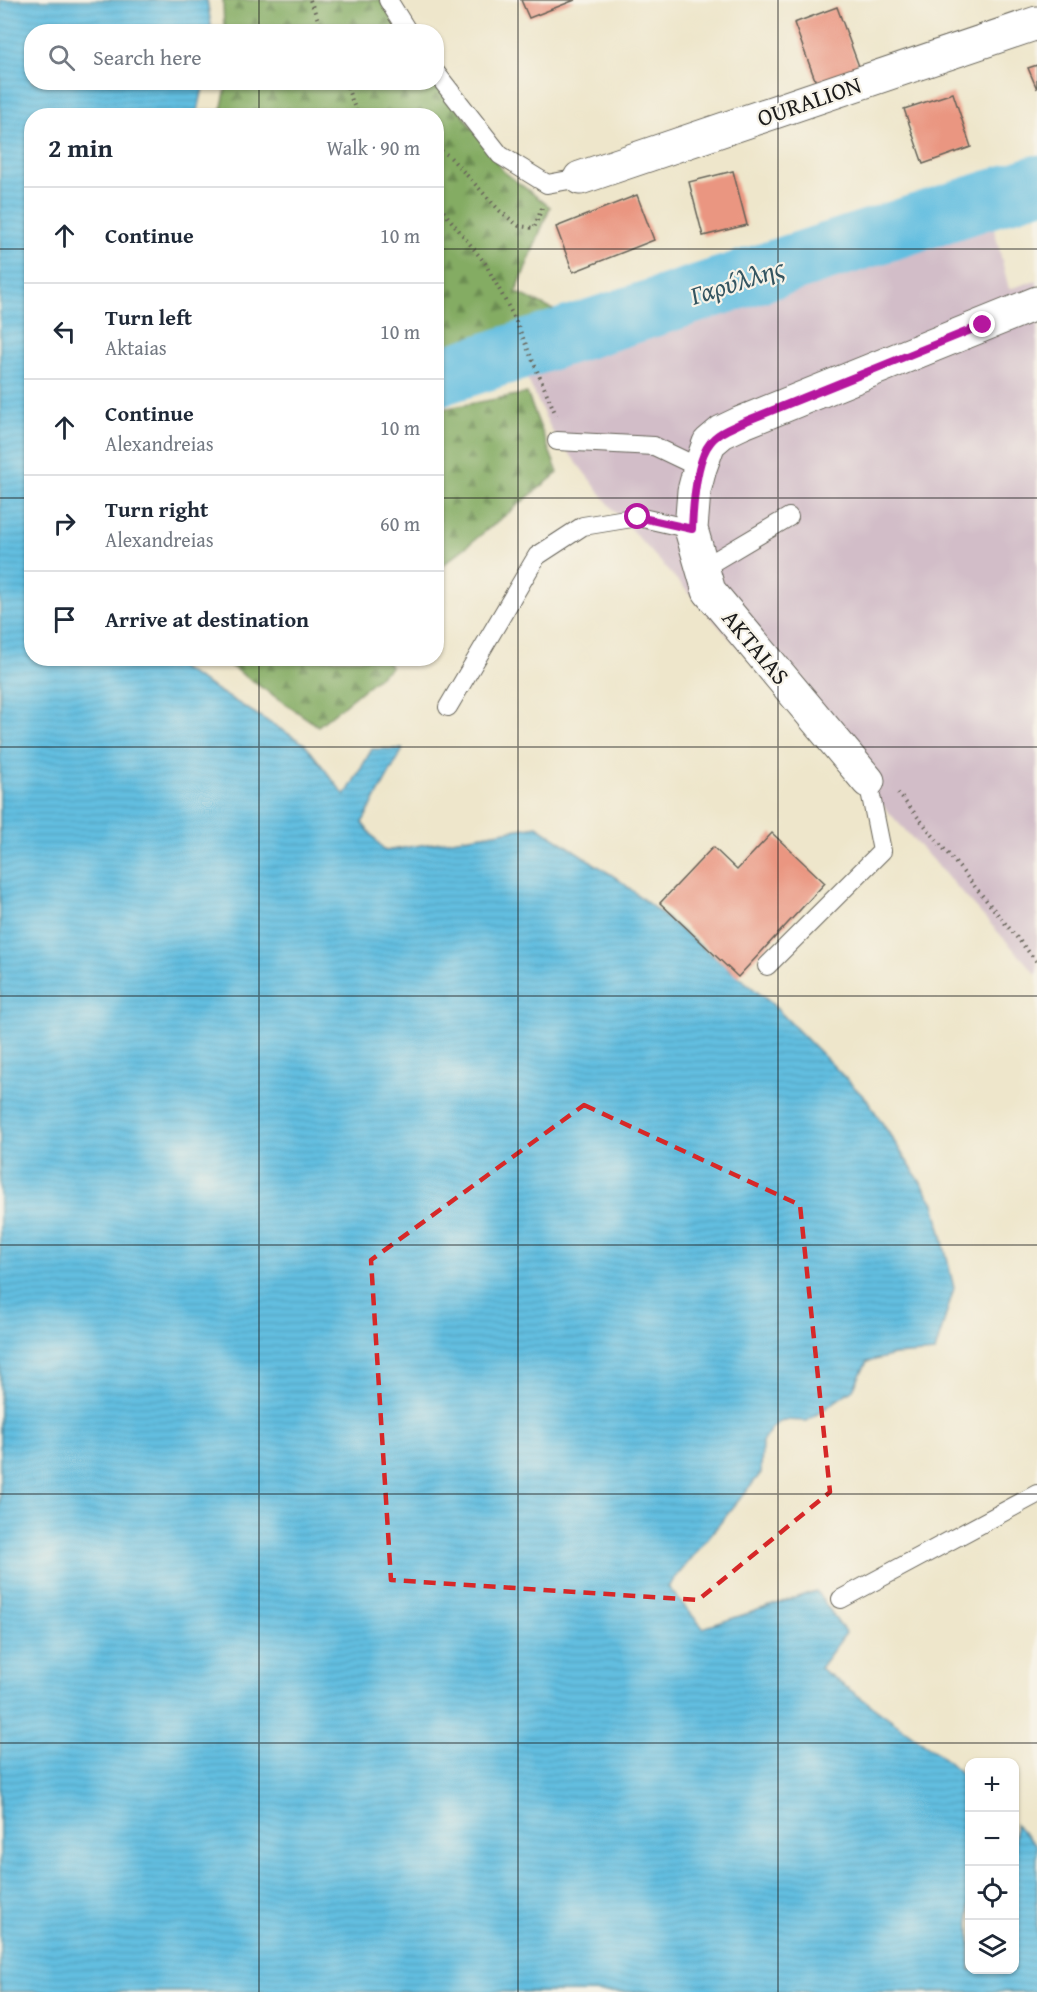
<!DOCTYPE html>
<html lang="en">
<head>
<meta charset="utf-8">
<style>
  body { margin:0; font-family:"Gentium Book Plus",serif; background:#f2f2f3; color:#1f2937 }
  .controls { position:absolute; right:18px; bottom:18px; display:grid; overflow:hidden; border-radius:12px; box-shadow:0 2px 4px #0004 }
  .controls button { width:54px; height:54px; display:grid; place-items:center; padding:0; border:0; border-bottom:2px solid #e0e1e3; background:#fff; color:#1f2937; font:30px sans-serif }
  .stop { position:absolute; width:18px; height:18px; margin:-14px; border:4px solid #b5179e; border-radius:50%; background:#fff }
  .stop.end { background:#b5179e; border-color:#fff; box-shadow:0 2px 6px #0008 }
  .list { margin:0; padding:0; list-style:none }
  h2 { display:flex; justify-content:space-between; align-items:center; height:78px; margin:0; padding:0 24px; font-size:26px }
  h2 small { font-size:20px; font-weight:400; color:#747a83 }
  .list li { display:grid; grid-template-columns:39px 1fr auto; gap:18px; align-items:center; box-sizing:border-box; height:96px; padding:0 24px; border-top:2px solid #e0e1e3 }
  .list b { display:block; font-size:22px; white-space:nowrap }
  .list p { margin:0; font-size:20px; white-space:nowrap; color:#747a83 }
  .list em { font-size:20px; font-style:normal; color:#747a83 }
  .icon { flex:none; width:33px; height:33px; fill:none; stroke:currentColor; stroke-width:2; stroke-linecap:round; stroke-linejoin:round }
  .map { position:relative; flex:none; width:1037px; height:1992px; overflow:hidden }
  .search { position:absolute; background:#fff; box-shadow:0 2px 4px #0004; left:24px; top:24px; width:420px; height:66px; display:flex; align-items:center; gap:15px; box-sizing:border-box; padding:0 21px; border-radius:24px; color:#747a83; font-size:22px }
  .panel { position:absolute; background:#fff; box-shadow:0 2px 4px #0004; left:24px; top:108px; width:420px; height:558px; border-radius:24px }
  .map>svg:first-child { display:block }
</style>
</head>
<body>
<div class="map">
<svg width="1037" height="1992" viewBox="0 0 1037 1992">
  <defs>
    <pattern id="forest-firs" width="22" height="20" patternUnits="userSpaceOnUse" patternTransform="scale(1.5)"><rect width="22" height="20" fill="#84ac63"/><path d="M5 1l3.5 6h-7zM16 11l3.5 6h-7z" fill="#6b8b51"/></pattern>
    <pattern id="water-rules" width="6" height="5" patternUnits="userSpaceOnUse" patternTransform="scale(1.5)"><rect width="6" height="5" fill="#62bee0"/><path d="M0 2.5h6" fill="none" stroke="#54a3c0"/></pattern>
  </defs>
  <rect width="100%" height="100%" fill="#f7f3e8"/>
  <filter id="ink" filterUnits="userSpaceOnUse"><feTurbulence type="fractalNoise" baseFrequency=".0167" numOctaves="2"/><feDisplacementMap in="SourceGraphic" scale="12" xChannelSelector="R" yChannelSelector="G"/><feConvolveMatrix kernelMatrix="1 2 1 2 8 2 1 2 1" color-interpolation-filters="sRGB"/></filter>
  <filter id="wash" filterUnits="userSpaceOnUse"><feTurbulence type="fractalNoise" baseFrequency=".008" numOctaves="4" result="noise"/><feDisplacementMap in="SourceGraphic" scale="24" xChannelSelector="R" yChannelSelector="G"/><feGaussianBlur stdDeviation="1.35" result="paint"/><feColorMatrix in="noise" values="0 0 0 0 0 0 0 0 0 0 0 0 0 0 0 0 0 1.4 0 .05"/><feComposite in="paint" operator="in"/></filter>
  <g filter="url(#wash)">
    <rect width="100%" height="100%" fill="#eee6cb"/>
    <polygon fill="#d2bdc8" points="990,212 1009,289 1037,280 1037,975 615,512 552,431 527,378"/>
    <g fill="url(#forest-firs)" stroke="#506440" stroke-width="1.5">
      <polygon points="223,0 380,0 402,31 224,31"/>
      <polygon points="437,79 503,171 550,207 516,292 578,322 437,365 436,116 220,116 227,83 436,82"/>
      <polygon points="527,393 558,473 437,570 437,410"/>
      <polygon points="220,659 384,659 391,667 318,726"/>
    </g>
    <polygon fill="url(#water-rules)" stroke="#3f6d7e" stroke-width="1.5" points="0,0 207,0 212,31 32,32 32,82 204,83 197,115 32,116 32,658 166,659 305,744 345,796 372,749 403,749 362,823 385,851 537,826 618,879 771,1003 868,1101 934,1203 954,1288 935,1352 894,1355 867,1362 853,1389 807,1421 782,1420 771,1429 762,1442 761,1473 668,1587 703,1628 816,1591 846,1633 820,1668 944,1758 969,1781 970,1970 1014,1970 1015,1824 1037,1846 1037,1992 0,1992"/>
    <g fill="none" stroke-linecap="round" stroke-linejoin="round">
      <polyline stroke="#62bee0" stroke-width="58" points="436,378 1037,184"/>
    </g>
    <g id="blocks">
      <g fill="#ea9681">
        <polygon points="521,0 575,0 529,18"/>
        <polygon points="837,7 860,69 817,85 794,23"/>
        <polygon points="1037,65 1037,89 1028,68"/>
        <polygon points="953,93 971,147 923,164 904,109"/>
        <polygon points="733,171 747,225 703,236 689,182"/>
        <polygon points="637,195 654,240 573,272 556,227"/>
        <polygon points="772,833 825,883 738,977 660,903 713,847 737,870"/>
      </g>
    </g>
  </g>
  <g filter="url(#ink)">
    <use href="#blocks" fill-opacity="0" stroke="#666359" stroke-width="1.5"/>
    <g fill="none" stroke-linecap="round" stroke-linejoin="round">
      <g stroke="#666359" stroke-width="20">
        <g id="lane">
          <polyline points="388,0 408,32"/>
          <polyline points="436,73 500,155 547,184 580,178"/>
          <polyline points="557,441 654,446 700,468"/>
          <polyline points="701,563 713,562 789,517"/>
          <polyline points="448,707 537,556 583,526 638,517 691,529"/>
          <polyline points="767,966 882,851 868,781"/>
          <polyline points="841,1599 1037,1494"/>
        </g>
      </g>
      <g stroke="#666359" stroke-width="35">
        <g id="street">
          <polyline points="580,178 1037,23"/>
          <polyline points="868,781 709,591 691,529 694,491 700,468 709,443 722,432 741,423 1037,303"/>
        </g>
      </g>
      <g stroke="#666359" stroke-width="4" stroke-dasharray="1.5 4.5" stroke-linecap="butt">
        <polyline points="310,0 323,32"/>
        <polyline points="345,82 358,116"/>
        <polyline points="436,147 449,156 500,211 519,226 534,228 542,208"/>
        <polyline points="436,202 485,263 514,317 556,415"/>
        <polyline points="898,793 1037,962"/>
      </g>
      <use href="#lane" stroke="#fff" stroke-width="18"/>
      <use href="#street" stroke="#fff" stroke-width="33"/>
    </g>
  </g>
  <g fill="none" stroke-linecap="round" stroke-linejoin="round" filter="url(#ink)">
    <path stroke="#b5179e" stroke-width="8" d="M638,517l54,12c1,-22 4,-69 18,-86 7,-10 21,-15 31,-20l242,-98"/>
  </g>
  <path fill="none" stroke="#d62828" stroke-width="4.5" stroke-dasharray="12 8" stroke-linejoin="round" d="M584,1105l216,100 30,287 -132,108 -307,-20 -20,-320z"/>
  <path fill="none" stroke="#1c1c1c" stroke-width="1.5" stroke-opacity="0.55" d="M259,0v32M518,0v1992M778,0v1992M259,82v34M0,249h32M436,249h601M0,498h32M436,498h601M259,658v1334M0,747h1037M0,996h1037M0,1245h1037M0,1494h1037M0,1743h1037"/>
  <g text-anchor="middle" dominant-baseline="central" stroke-width="4.5" stroke-linejoin="round" paint-order="stroke">
    <g font-size="24" fill="#1c1c1c" stroke="#f7f3e8">
      <text transform="translate(809 101) rotate(-19)">OURALION</text>
      <text transform="translate(756 647) rotate(50)">AKTAIAS</text>
    </g>
    <g font-size="26" font-style="italic" fill="#345561" stroke="#f7f3e8">
      <text transform="translate(737 281) rotate(-18)">Γαρύλλης</text>
    </g>
  </g>
</svg>
<div class="controls">
<button>+</button>
<button>−</button>
<button><svg class="icon" aria-label="locate" viewBox="0 0 24 24"><circle cx="12" cy="12" r="6"/><path d="M12 2v4M12 18v4M2 12h4M18 12h4"/></svg></button>
<button><svg class="icon" aria-label="layers" viewBox="0 0 24 24"><path d="M12 4l9 5-9 5-9-5zM3 14l9 5 9-5"/></svg></button>
</div>
<div class="stop" style="left:638px;top:517px"></div>
<div class="stop end" style="left:983px;top:325px"></div>
<div class="search"><svg class="icon" aria-label="search" viewBox="0 0 24 24"><circle cx="10" cy="10" r="6"/><path d="M15 15l6 6"/></svg>Search here</div>
<section class="panel">
<h2>2 min<small>Walk · 90 m</small></h2>
<ul class="list">
<li><svg class="icon" aria-label="ahead" viewBox="0 0 24 24"><path d="M12 20V5M6 11l6-6 6 6"/></svg><div><b>Continue</b></div><em>10 m</em></li>
<li><svg class="icon" aria-label="left" viewBox="0 0 24 24"><path d="M17 20v-9H6M10 6l-5 5 5 5"/></svg><div><b>Turn left</b><p>Aktaias</p></div><em>10 m</em></li>
<li><svg class="icon" aria-label="ahead" viewBox="0 0 24 24"><path d="M12 20V5M6 11l6-6 6 6"/></svg><div><b>Continue</b><p>Alexandreias</p></div><em>10 m</em></li>
<li><svg class="icon" aria-label="right" viewBox="0 0 24 24"><path d="M7 20v-9h11M14 6l5 5-5 5"/></svg><div><b>Turn right</b><p>Alexandreias</p></div><em>60 m</em></li>
<li><svg class="icon" aria-label="arrive" viewBox="0 0 24 24"><path d="M6 21V4h12l-3 4 3 4H6"/></svg><div><b>Arrive at destination</b></div></li>
</ul>
</section>
</div>
</body>
</html>
